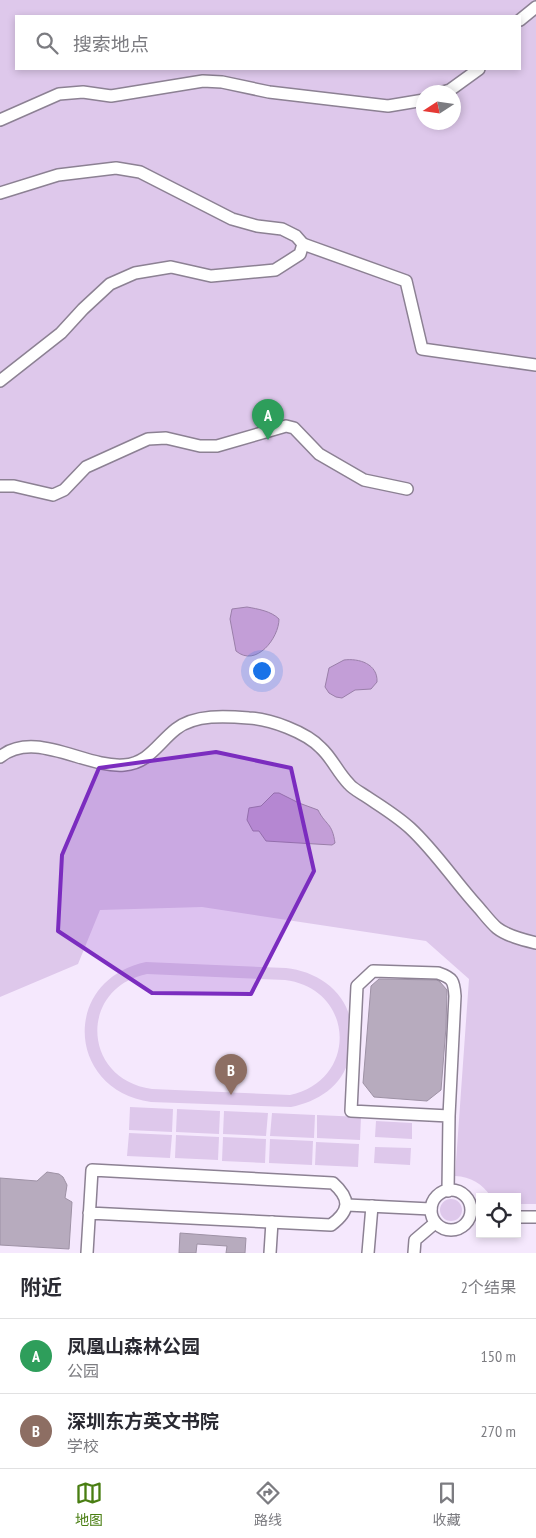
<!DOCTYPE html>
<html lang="zh">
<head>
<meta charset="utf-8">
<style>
  body { margin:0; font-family:"PT Sans Narrow","Noto Sans SC",sans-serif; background:#f2f2f3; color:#2b2b33 }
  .controls { position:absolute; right:15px; bottom:15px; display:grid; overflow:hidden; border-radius:0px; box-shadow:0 2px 8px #0003 }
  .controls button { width:45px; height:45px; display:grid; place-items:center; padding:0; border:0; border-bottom:1px solid #e1e1e2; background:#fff; color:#2b2b33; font:25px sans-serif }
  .compass { position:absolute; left:416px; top:85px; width:45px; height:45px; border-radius:50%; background:#fff; box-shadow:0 2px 8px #0003; rotate:258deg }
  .you { position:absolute; left:261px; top:670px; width:18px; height:18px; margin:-12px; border:4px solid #fff; border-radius:50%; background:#1a73e8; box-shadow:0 0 0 8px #1a73e833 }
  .badge { display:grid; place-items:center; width:32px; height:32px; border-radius:50%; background:#497e12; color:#fff; font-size:16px; font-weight:700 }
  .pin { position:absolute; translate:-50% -41px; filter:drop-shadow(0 1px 2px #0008) }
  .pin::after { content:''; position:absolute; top:26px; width:18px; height:15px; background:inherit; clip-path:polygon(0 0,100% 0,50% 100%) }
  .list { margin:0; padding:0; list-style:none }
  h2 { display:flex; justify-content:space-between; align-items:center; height:65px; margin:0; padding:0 20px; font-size:21px }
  h2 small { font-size:16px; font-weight:400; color:#7c7c81 }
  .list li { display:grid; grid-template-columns:32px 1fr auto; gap:15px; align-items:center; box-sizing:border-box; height:75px; padding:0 20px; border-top:1px solid #e1e1e2 }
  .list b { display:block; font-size:19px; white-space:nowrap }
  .list p { margin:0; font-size:16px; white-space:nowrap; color:#7c7c81 }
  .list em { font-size:16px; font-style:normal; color:#7c7c81 }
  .icon { flex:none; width:28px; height:28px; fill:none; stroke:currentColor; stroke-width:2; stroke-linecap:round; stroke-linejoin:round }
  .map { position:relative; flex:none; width:536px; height:1253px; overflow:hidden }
  .search { position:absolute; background:#fff; box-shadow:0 2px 8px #0003; left:15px; right:15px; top:15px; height:55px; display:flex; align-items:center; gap:12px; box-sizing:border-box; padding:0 18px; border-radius:0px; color:#7c7c81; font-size:19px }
  .sheet { height:215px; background:#fff }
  nav { display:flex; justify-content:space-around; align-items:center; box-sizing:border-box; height:70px; border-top:1px solid #e1e1e2; background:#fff; font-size:14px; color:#7c7c81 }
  nav a { display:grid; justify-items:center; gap:2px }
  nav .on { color:#497e12 }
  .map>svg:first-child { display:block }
</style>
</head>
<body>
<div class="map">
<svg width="536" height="1253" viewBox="0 0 536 1253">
  <rect width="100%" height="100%" fill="#f5e8fd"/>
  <g fill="#dec8eb" fill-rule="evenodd">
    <path d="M0,0h536v1204h-19v-7h-26c-9,-14 -20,-20 -36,-21l14,-197 -43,-38 -224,-34 -102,3 -22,54 -78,33zM16,16h504v53h-504zM424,92h30v30h-30z"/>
    <path d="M146,962l140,6c30,3 61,23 65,56 1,4 0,10 -1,15 0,6 1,13 -1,19 -6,28 -32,44 -58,49l-140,-5c-85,-12 -90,-122 -5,-140zM147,974l138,6c70,9 74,100 5,115l-138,-6c-70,-9 -74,-101 -5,-115z"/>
    <polygon points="130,1107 173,1109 172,1132 129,1130"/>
    <polygon points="177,1109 220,1111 219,1134 176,1132"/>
    <polygon points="224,1111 268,1113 266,1136 223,1134"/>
    <polygon points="272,1113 315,1115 314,1138 270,1136"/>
    <polygon points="317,1115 361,1117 360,1140 317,1138"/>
    <polygon points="376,1121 412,1123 412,1139 375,1137"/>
    <polygon points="129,1133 172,1135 170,1158 127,1156"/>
    <polygon points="176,1135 219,1137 218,1160 175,1158"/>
    <polygon points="223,1137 266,1139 265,1163 222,1161"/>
    <polygon points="270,1139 313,1141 312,1165 269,1163"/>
    <polygon points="316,1142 359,1144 358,1167 315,1165"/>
    <polygon points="375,1147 411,1148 410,1165 374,1163"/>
    <circle cx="451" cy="1210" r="11"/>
  </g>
  <g fill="#c39ed7" stroke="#9a7fa9">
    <path d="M247,607c11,2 24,4 32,12 0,19 -23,49 -43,32l-6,-32 2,-10z"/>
    <path d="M344,660c15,-2 34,4 33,22l-6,7 -16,1 -13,8 -6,-1 -7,-4 -4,-6 4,-19z"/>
    <path d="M274,793h5l20,10 19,7c8,16 14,12 17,33l-3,2 -66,-4 -7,-10h-6l-6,-11 2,-12 12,-2z"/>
  </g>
  <g fill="#b7abbe" stroke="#9e92a5">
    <polygon points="379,979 437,980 440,982 447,990 446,1027 441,1090 427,1101 374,1097 363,1083 371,986"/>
    <polygon points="47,1172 59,1174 63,1177 67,1185 65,1198 72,1202 69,1249 0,1245 0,1178 37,1181"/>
    <polygon points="180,1233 246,1238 245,1253 226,1253 227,1246 197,1244 196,1253 179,1253"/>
  </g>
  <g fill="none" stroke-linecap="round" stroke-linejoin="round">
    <g stroke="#8c8193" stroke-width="14">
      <g id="minor">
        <polyline points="520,20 536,7"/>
        <polyline points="443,92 450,90 479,69"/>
        <polyline points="0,120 59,94 83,92 111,96 203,81 222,82 269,92 388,106 424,100"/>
        <polyline points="0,193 58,175 116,168 140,172 232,219 257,226 282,229 296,236 303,244 300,254 275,270 211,276 171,267 135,273 110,284 83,309 61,333 0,381"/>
        <polyline points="303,244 406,281 422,349 536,365"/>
        <polyline points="0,486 14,486 53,495 64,490 86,467 148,439 166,438 200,446 217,446 286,426 294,428 319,454 364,480 407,489"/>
        <path d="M0,757c35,-28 85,11 124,8 25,-2 34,-22 52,-36 19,-15 50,-13 73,-11 21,1 57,14 72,30 11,10 17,25 28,36 4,5 12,9 18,13 15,10 30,19 43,31 26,24 45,54 69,80 6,7 12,15 18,20 10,8 27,12 39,15"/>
        <circle cx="451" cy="1210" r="20"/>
        <path d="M448,1191l1,-75 6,-120c-1,-15 -2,-18 -17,-23l-65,-2 -16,15 -6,125 98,5"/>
        <polyline points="347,1205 431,1209"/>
        <polyline points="517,1217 536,1217"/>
        <path d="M87,1253l5,-83 241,13c18,16 17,28 -2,42l-242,-12"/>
        <polyline points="270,1253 272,1222"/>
        <polyline points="368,1253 372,1206"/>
        <polyline points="414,1253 415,1240 435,1223"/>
      </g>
    </g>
    <use href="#minor" stroke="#fff" stroke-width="11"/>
  </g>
  <path fill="#7b2cbf" fill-opacity="0.2" stroke="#7b2cbf" stroke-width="4" stroke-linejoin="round" d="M216,752l75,16 23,103 -63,123 -99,-1 -94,-62 4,-76 37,-87z"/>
</svg>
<div class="controls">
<button><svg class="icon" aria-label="locate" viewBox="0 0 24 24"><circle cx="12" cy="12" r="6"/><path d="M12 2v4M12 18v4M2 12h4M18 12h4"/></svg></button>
</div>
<svg class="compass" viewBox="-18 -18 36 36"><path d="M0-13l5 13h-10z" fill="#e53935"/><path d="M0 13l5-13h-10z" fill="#7c7c81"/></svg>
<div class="you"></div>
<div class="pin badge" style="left:268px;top:440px;background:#2e9e5b">A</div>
<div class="pin badge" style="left:231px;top:1095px;background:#8d6e63">B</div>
<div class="search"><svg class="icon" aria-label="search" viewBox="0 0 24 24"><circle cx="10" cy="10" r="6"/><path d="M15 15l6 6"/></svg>搜索地点</div>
</div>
<section class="sheet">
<h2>附近<small>2个结果</small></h2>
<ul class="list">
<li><span class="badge" style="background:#2e9e5b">A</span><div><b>凤凰山森林公园</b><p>公园</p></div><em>150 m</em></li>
<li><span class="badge" style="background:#8d6e63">B</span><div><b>深圳东方英文书院</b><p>学校</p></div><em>270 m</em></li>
</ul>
</section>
<nav>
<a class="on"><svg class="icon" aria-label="map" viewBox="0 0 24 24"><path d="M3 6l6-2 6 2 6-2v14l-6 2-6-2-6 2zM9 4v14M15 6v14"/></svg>地图</a>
<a><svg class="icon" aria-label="directions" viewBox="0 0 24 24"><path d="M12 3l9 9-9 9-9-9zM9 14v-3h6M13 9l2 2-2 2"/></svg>路线</a>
<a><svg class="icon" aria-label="saved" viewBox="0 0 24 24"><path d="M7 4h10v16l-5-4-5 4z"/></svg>收藏</a>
</nav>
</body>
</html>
